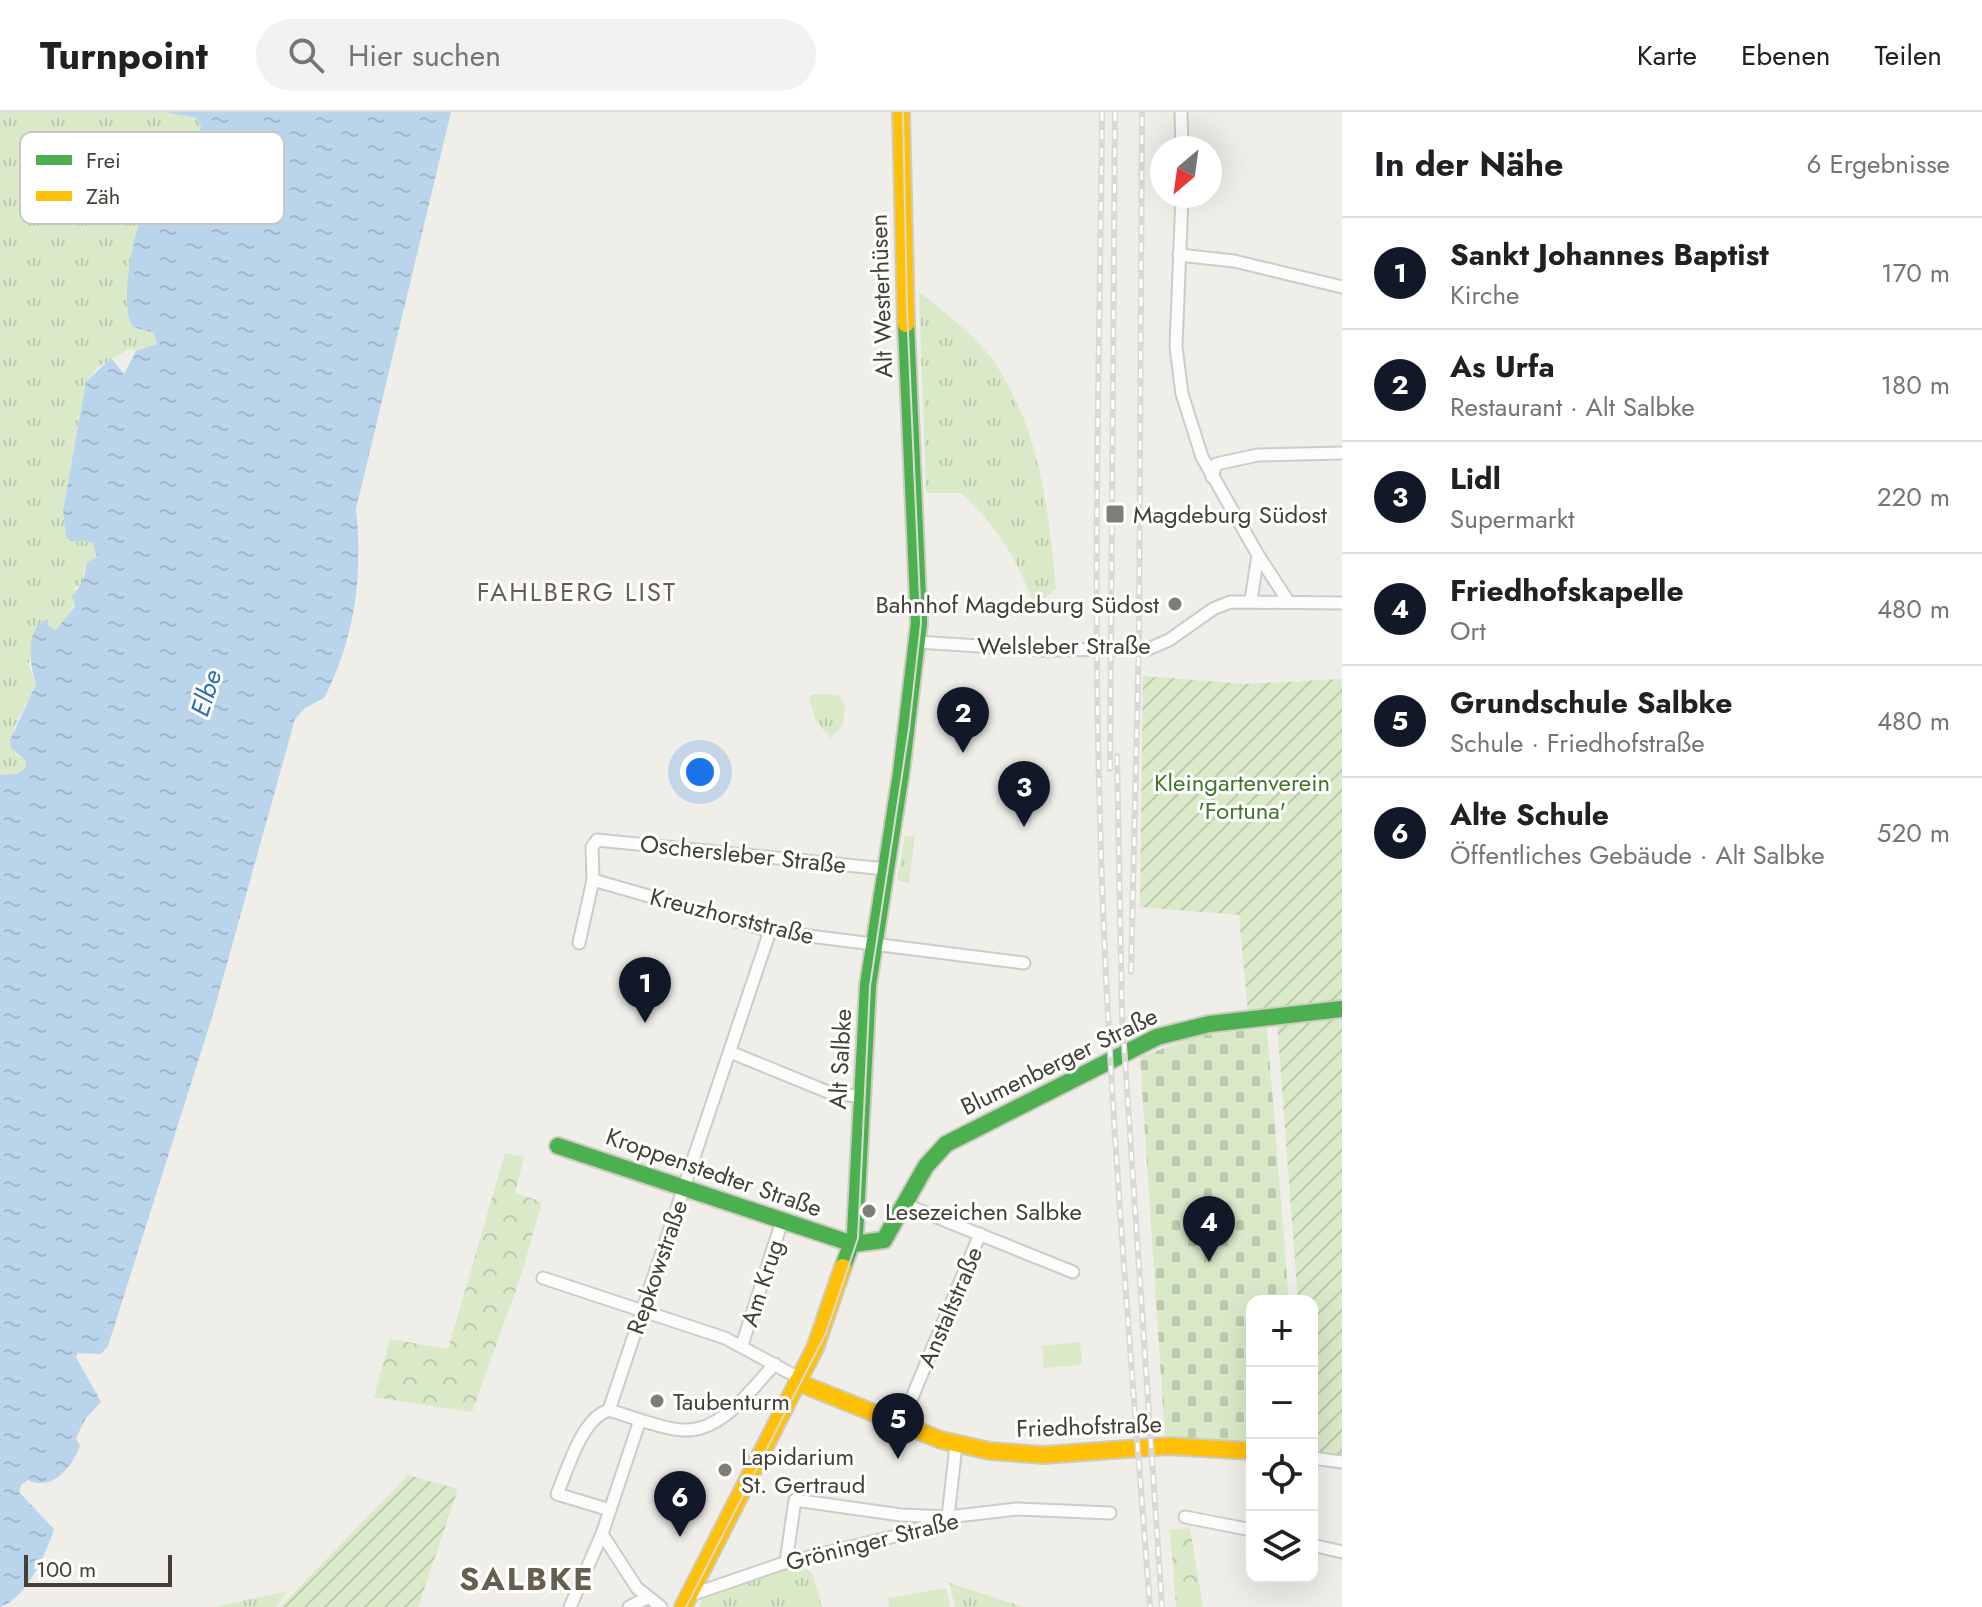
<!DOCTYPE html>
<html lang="de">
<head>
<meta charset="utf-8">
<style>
  body { margin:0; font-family:Jost,sans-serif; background:#f2f2f2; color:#202124 }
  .controls { position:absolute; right:24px; bottom:24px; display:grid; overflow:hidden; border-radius:16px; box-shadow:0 8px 32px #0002 }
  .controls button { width:72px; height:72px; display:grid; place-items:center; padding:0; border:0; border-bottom:2px solid #e0e0e0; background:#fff; color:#202124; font:40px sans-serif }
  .compass { position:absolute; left:1150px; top:24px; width:72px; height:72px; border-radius:50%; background:#fff; box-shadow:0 8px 32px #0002; rotate:209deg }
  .scale { position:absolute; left:24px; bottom:20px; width:148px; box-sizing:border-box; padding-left:8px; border:4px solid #454035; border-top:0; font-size:22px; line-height:28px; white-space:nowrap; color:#454035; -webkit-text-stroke:6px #fff; paint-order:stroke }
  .you { position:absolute; left:700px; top:660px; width:28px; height:28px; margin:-20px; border:6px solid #fff; border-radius:50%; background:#1a73e8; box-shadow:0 0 0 12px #1a73e833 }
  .badge { display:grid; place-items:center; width:52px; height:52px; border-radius:50%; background:#111827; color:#fff; font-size:26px; font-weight:700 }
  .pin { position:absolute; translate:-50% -66px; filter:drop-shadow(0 2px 4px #0008) }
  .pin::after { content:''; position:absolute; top:42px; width:28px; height:24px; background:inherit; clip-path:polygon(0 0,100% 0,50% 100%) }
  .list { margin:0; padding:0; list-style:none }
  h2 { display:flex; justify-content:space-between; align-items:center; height:104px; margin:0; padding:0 32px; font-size:34px }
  h2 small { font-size:26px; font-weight:400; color:#757577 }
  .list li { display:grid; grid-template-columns:52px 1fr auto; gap:24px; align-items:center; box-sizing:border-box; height:112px; padding:0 32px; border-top:2px solid #e0e0e0 }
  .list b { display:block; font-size:30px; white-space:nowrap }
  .list p { margin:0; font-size:26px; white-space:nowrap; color:#757577 }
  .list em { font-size:26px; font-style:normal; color:#757577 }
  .icon { flex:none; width:44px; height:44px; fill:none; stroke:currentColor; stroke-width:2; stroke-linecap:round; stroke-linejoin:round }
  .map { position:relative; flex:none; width:1342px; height:1495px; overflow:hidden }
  header { display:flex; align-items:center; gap:48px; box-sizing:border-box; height:112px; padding:0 40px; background:#fff; border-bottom:2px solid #e0e0e0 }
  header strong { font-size:38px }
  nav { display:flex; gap:44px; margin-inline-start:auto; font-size:28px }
  .search { width:560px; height:72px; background:#f2f2f2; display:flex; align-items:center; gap:20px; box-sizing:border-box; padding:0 28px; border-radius:44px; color:#757577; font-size:30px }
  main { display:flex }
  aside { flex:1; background:#fff }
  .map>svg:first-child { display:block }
</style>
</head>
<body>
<header>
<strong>Turnpoint</strong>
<div class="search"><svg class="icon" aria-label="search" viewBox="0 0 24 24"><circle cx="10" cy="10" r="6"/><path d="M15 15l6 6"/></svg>Hier suchen</div>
<nav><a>Karte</a><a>Ebenen</a><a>Teilen</a></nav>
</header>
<main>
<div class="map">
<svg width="1342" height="1495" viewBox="0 0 1342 1495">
  <defs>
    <pattern id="grass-tufts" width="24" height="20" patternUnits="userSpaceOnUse" patternTransform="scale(2)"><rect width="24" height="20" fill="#daeac9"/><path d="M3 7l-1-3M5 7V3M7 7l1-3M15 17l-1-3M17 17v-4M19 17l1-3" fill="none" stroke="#bccaad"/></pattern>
    <pattern id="forest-crowns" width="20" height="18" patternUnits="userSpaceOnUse" patternTransform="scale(2)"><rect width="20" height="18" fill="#daeac9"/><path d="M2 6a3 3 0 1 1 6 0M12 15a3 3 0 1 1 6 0" fill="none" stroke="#bccaad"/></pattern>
    <pattern id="cemetery-stones" width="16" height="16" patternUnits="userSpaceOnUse" patternTransform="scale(2)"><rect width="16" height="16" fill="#daeac9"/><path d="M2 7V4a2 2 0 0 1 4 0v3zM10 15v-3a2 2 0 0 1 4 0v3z" fill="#bccaad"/></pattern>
    <pattern id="garden-furrows" width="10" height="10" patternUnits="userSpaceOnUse" patternTransform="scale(2)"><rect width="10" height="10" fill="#daeac9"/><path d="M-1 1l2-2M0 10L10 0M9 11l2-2" fill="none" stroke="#bccaad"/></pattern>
    <pattern id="water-ripples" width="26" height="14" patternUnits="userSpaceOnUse" patternTransform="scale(2)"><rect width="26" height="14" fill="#bad4ec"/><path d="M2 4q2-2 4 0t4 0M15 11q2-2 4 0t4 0" fill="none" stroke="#a1b7cb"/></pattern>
  </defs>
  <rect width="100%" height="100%" fill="#efeee9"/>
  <g fill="url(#grass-tufts)">
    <path d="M0,0h163l34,6 4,9 -4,6 -43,3 -3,5 6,29 -1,24 -19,36 -4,97 21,6 3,11 -21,7 -7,-2 -31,18 -12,15 -23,128 8,31 21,1 5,15 -13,13 -1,12 -8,6c0,22 -7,27 -19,42l-8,-5v-6l-20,45 8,20 -22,43 1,27 11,7v6l-9,7 -17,1z"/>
    <path d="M919,180c25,20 54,41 73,67 48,69 56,148 64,230l-22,17c-15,-45 -38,-81 -73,-113h-35z"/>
    <polygon points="813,582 838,583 845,593 843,613 831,626 816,610 809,585"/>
    <polygon points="905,724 915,724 909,771 897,768"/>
    <polygon points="804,1453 813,1464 822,1495 700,1495 702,1484 754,1465"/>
    <polygon points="950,1471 1023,1495 955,1495"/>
    <polygon points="288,1479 276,1495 214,1495"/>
  </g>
  <g fill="url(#forest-crowns)">
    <polygon points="505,1041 524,1045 515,1081 542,1090 521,1164 472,1300 374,1285 390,1227 448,1237"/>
    <polygon points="1190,1416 1203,1495 1176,1495 1170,1418"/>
  </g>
  <polygon fill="url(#cemetery-stones)" points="1267,916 1289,1189 1252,1189 1252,1208 1248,1209 1252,1329 1165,1325 1140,945 1198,924"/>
  <g fill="url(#garden-furrows)">
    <polygon points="1143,564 1245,572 1342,567 1342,891 1248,900 1239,803 1140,795"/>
    <polygon points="1342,905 1342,1345 1317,1342 1312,1335 1312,1189 1298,1189 1277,911"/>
    <polygon points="408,1363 458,1377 418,1495 280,1495"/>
  </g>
  <g fill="#daeac9">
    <polygon points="1080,1230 1082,1253 1044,1256 1042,1234"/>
    <polygon points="946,1476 950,1495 889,1495 888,1486"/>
  </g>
  <path fill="url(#water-ripples)" d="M163,0h288l-95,397c7,65 -1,130 -32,189l-19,10 -10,11 -82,295 -105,332 -7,8 -23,-1 -2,4 25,45 -15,16 -10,20 4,8c-8,21 -28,46 -52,34l-7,5 -2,7 35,37c-7,24 -29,71 -54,78v-832l17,-1 9,-7v-6l-15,-13 -1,-8 26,-56c-6,-18 -12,-57 12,-65v6l8,5 19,-24 -3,-9 11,-16 4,-19 10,-5 -5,-15 -21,-1 -5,-4 -3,-27 23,-128 25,-24 13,16 12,-23 21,-7 -3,-11 -21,-6c-13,-17 -2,-77 4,-97 5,-14 17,-25 19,-40 2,-16 -9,-41 -3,-54l44,-3 4,-6 -4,-9z"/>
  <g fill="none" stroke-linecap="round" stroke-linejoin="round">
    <g stroke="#cdccc7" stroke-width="15">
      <g id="street">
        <polyline points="1181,0 1182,36"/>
        <polyline points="1182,84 1176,235 1182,282 1202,345 1258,443 1251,488"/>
        <polyline points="1179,143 1234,149 1342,175"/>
        <polyline points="1212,365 1216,352 1258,343 1342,341"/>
        <polyline points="1258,443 1288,489"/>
        <polyline points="917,530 1042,538 1148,537 1169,528 1213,497 1230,490 1342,491"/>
        <polyline points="593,768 770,819 1024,851"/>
        <polyline points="579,831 593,768 592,735 597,728 886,757"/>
        <polyline points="730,940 828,980 862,985"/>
        <polyline points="904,1092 1073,1160"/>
        <polyline points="543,1166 725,1226 799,1266"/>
        <polyline points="742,1233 782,1109"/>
        <polyline points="609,1298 770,819"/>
        <path d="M609,1298c-28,9 -41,59 -52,84l53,16"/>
        <polyline points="609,1298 640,1308"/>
        <polyline points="901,1312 980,1122"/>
        <polyline points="1312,1346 1342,1350"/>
        <polyline points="1185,1405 1252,1418"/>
        <polyline points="1312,1433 1342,1440"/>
        <polyline points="786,1450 795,1388 901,1403 948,1405 956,1333"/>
        <polyline points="688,1484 781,1452 908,1421 948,1405 1017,1397 1110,1401"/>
        <polyline points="570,1495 602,1422"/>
        <polyline points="629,1495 647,1486"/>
        <path d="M661,1495l-24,-19 -35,-54 38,-114c14,4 29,10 44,10 38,2 67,-41 91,-66"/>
      </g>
    </g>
    <g stroke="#cecbc0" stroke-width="20">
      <g id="fast">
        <polyline points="558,1034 853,1132 884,1128 926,1054 946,1032 1157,925 1209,912 1342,897"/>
        <polyline points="843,1155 855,1122 868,873 901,661 919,511 906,212"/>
      </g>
    </g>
    <g stroke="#cecbc0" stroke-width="20">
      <g id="slow">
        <polyline points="901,0 906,212"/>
        <polyline points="797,1270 941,1328 990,1339 1044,1343 1168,1334 1252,1339"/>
        <polyline points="683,1495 815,1236 843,1155"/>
      </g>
    </g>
    <use href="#street" stroke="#fdfcfc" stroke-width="11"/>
    <use href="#fast" stroke="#4caf50" stroke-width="16"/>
    <use href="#slow" stroke="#ffc107" stroke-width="16"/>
    <polyline stroke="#d9d9d8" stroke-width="2" points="686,1495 826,1221 858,1126 870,874 909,617 921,511 907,197 903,0"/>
    <g stroke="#d9d9d8" stroke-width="6">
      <g id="rail">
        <path d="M1102,0c-2,223 -9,446 -3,669 6,276 30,551 51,826"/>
        <polyline points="1117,644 1122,903 1162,1495"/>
        <polyline points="1110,657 1115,0"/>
        <polyline points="1131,860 1139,525 1142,0"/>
      </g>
    </g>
    <use href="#rail" stroke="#fff" stroke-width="3" stroke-dasharray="9" stroke-linecap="butt"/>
  </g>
  <g fill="#807d74" stroke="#fff" stroke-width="3">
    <rect x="1105" y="392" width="20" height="20" rx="4"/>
    <circle cx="1175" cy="492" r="8"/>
    <circle cx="869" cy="1099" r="8"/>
    <circle cx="657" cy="1289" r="8"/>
    <circle cx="725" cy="1358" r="8"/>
  </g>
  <g text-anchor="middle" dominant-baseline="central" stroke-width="6" stroke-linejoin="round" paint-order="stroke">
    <g font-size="24" fill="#454035" stroke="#fff">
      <text transform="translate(881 184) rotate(-92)">Alt Westerhüsen</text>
      <text x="1064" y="533">Welsleber Straße</text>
      <text transform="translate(743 742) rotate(6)">Oschersleber Straße</text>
      <text transform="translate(732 804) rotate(14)">Kreuzhorststraße</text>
      <text transform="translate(840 947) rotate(-87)">Alt Salbke</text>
      <text transform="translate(1059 949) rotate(-26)">Blumenberger Straße</text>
      <text transform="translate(714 1060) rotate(19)">Kroppenstedter Straße</text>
      <text transform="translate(657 1155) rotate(-71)">Repkowstraße</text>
      <text transform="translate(762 1171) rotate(-72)">Am Krug</text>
      <text transform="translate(950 1195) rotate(-67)">Anstaltstraße</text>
      <text transform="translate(1089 1314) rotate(-2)">Friedhofstraße</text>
      <text transform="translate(872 1429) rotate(-14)">Gröninger Straße</text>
    </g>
    <g font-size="24" fill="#454035" stroke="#fff" text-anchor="start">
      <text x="1133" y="402">Magdeburg Südost</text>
      <text x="1159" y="492" text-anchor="end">Bahnhof Magdeburg Südost</text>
      <text x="885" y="1099">Lesezeichen Salbke</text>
      <text x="673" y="1289">Taubenturm</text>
      <text x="741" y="1344">Lapidarium<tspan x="741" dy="28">St. Gertraud</tspan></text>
    </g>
    <g font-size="24" fill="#40752a" stroke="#fff">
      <text x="1242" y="670">Kleingartenverein<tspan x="1242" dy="28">'Fortuna'</tspan></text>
    </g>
    <g font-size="26" letter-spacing="2" fill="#675f4d" stroke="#fff">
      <text x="577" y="480">FAHLBERG LIST</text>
    </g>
    <g font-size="26" font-style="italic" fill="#326fad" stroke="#fff">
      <text transform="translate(206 581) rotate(-72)">Elbe</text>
    </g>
    <g font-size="32" font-weight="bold" letter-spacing="2" fill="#675f4d" stroke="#fff">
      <text x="527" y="1467">SALBKE</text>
    </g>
  </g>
  <rect x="20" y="20" width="264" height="92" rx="12" fill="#fff" stroke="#c7c6c2" stroke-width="2"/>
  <rect x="36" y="43" width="36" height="10" fill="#4caf50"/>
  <rect x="36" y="79" width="36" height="10" fill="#ffc107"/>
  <g font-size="22" fill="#454035">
    <text x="86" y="56">Frei</text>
    <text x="86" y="92">Zäh</text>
  </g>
</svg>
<div class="controls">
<button>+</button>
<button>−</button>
<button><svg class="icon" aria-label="locate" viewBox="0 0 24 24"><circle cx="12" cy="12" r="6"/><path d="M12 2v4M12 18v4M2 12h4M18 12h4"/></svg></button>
<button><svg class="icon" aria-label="layers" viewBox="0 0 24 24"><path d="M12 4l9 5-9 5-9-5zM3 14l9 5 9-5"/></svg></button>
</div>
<svg class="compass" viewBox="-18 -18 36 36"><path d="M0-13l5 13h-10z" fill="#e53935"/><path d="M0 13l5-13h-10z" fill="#757577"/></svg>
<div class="scale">100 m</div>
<div class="you"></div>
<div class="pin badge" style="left:645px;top:911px">1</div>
<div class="pin badge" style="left:963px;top:641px">2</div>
<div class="pin badge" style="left:1024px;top:715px">3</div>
<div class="pin badge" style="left:1209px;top:1150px">4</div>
<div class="pin badge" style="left:898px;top:1347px">5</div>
<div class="pin badge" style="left:680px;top:1425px">6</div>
</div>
<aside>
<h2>In der Nähe<small>6 Ergebnisse</small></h2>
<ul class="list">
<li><span class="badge">1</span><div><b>Sankt Johannes Baptist</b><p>Kirche</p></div><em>170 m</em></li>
<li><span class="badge">2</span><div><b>As Urfa</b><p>Restaurant · Alt Salbke</p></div><em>180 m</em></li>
<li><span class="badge">3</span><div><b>Lidl</b><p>Supermarkt</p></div><em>220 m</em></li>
<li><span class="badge">4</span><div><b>Friedhofskapelle</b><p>Ort</p></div><em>480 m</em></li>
<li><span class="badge">5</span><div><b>Grundschule Salbke</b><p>Schule · Friedhofstraße</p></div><em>480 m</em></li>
<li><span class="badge">6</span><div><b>Alte Schule</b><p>Öffentliches Gebäude · Alt Salbke</p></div><em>520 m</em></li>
</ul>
</aside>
</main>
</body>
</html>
